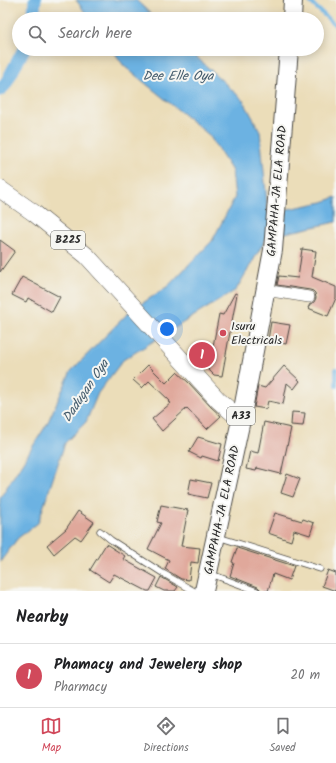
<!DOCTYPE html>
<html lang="en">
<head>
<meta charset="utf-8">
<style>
  body { margin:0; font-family:Kalam,sans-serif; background:#f2f2f2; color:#202124 }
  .you { position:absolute; left:167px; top:329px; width:14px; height:14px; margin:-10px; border:3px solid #fff; border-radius:50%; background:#1a73e8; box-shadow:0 0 0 6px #1a73e833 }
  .badge { display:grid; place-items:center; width:26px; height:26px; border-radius:50%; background:#d1495b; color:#fff; font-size:13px; font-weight:700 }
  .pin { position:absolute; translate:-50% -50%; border:2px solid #fff; box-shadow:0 1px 4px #0006 }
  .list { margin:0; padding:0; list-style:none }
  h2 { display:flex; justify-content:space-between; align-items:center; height:52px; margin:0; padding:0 16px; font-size:17px }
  h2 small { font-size:13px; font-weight:400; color:#757577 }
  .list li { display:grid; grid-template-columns:26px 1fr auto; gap:12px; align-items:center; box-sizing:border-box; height:64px; padding:0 16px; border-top:1px solid #e0e0e0 }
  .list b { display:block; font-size:15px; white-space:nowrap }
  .list p { margin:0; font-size:13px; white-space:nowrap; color:#757577 }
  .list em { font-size:13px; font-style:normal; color:#757577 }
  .icon { flex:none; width:22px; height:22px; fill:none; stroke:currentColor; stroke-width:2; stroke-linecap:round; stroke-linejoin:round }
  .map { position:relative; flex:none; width:336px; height:591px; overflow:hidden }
  .search { position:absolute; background:#fff; box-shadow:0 2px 10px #0003; left:12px; right:12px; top:12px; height:44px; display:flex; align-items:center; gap:10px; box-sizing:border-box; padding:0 14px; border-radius:22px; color:#757577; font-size:15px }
  .sheet { height:116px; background:#fff }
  nav { display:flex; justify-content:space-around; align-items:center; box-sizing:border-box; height:56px; border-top:1px solid #e0e0e0; background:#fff; font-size:11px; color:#757577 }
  nav a { display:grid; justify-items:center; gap:2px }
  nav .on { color:#d1495b }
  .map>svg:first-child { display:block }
</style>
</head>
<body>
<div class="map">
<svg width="336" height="591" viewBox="0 0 336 591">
  <rect width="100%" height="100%" fill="#f6f6f2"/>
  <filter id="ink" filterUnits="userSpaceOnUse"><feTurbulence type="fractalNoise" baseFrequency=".025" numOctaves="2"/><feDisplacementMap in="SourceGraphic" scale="8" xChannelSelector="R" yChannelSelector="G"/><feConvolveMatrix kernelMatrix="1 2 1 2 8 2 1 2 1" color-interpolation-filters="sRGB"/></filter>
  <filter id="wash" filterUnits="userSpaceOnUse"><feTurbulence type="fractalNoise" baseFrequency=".012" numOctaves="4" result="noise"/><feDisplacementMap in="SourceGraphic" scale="16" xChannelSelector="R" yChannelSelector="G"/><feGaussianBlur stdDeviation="0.9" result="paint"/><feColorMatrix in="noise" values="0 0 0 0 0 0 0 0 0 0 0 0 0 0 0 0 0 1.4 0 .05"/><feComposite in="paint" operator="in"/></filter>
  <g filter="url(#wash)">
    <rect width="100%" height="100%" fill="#ebddb9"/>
    <g fill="#6cb2e2" stroke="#4c6e86">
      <polygon points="76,0 136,0 156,19 90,19"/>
      <polygon points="112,49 188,49 243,100 260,131 268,213 323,202 336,197 336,222 267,237 236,290 123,360 98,393 86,422 65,443 38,523 18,538 0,562 0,498 47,424 71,371 128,313 168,286 212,241 235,197 232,171 209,135 124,66"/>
    </g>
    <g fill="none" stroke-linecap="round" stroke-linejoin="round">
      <g stroke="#6cb2e2" stroke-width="4">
        <polyline points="308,0 336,26"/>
        <polyline points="336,369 336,386"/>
      </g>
      <g stroke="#6cb2e2" stroke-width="13">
        <polyline points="33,19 35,0"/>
        <polyline points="0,90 5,85 24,49"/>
      </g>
    </g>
    <g id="blocks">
      <g fill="#e0a89b">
        <polygon points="0,240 15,251 0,272"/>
        <polygon points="302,249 316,251 312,277 336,287 336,298 328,316 308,308 310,304 314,302 316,298 315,293 313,291 310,290 277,285 279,276 298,278"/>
        <polygon points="22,277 60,297 52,312 28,298 26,302 12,295"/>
        <polygon points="235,293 237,294 222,376 214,375 190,351 197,343 211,357 219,314 223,315"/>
        <polygon points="271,322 290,325 286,344 268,340"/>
        <polygon points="148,365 166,383 177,372 189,383 211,407 221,416 207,429 187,408 162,431 152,419 171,403 169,402 170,401 149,381 142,388 133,380"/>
        <polygon points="284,366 300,381 294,389 287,383 283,404 268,401 266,409 254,407 258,386 265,388"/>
        <polygon points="292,412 305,413 303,426 291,425"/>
        <polygon points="264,422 291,428 281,474 257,468 256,471 246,469 250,451 258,453"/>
        <polygon points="198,437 222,444 218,461 202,456 201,458 189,452"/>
        <polygon points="287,474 300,479 293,497 281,493"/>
        <polygon points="191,479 211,483 207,498 188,494"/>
        <polygon points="161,505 188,510 181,546 200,548 198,563 191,562 189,580 181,579 165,569 169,560 148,549 161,523 157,522"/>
        <polygon points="78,511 94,522 81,540 75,536 54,554 47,545 66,529"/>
        <polygon points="275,513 302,521 303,519 314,523 310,535 294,530 291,541 268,533"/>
        <polygon points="106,544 125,556 123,559 157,578 150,591 147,591 114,574 109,582 90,570"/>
        <polygon points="237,548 294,566 289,580 273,574 268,591 261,591 260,589 258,587 230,576 234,563 232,562"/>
        <polygon points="328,570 336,573 336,591 322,586"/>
        <polygon points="161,577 178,587 175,591 164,591 156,587"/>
      </g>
    </g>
  </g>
  <g filter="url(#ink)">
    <use href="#blocks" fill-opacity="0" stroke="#484640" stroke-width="1"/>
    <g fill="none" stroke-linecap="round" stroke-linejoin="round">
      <g stroke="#484640" stroke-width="7">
        <g id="service">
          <polyline points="100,531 111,540 164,574 194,591"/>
          <polyline points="218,537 320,569"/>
          <polyline points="211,574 257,591"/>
        </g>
      </g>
      <g stroke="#484640" stroke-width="12">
        <polyline id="minor" points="265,290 309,297"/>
      </g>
      <g stroke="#484640" stroke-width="18">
        <polyline id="primary" points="0,189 34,213 87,256 218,400 241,420"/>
      </g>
      <g stroke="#484640" stroke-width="20">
        <g id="trunk">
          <polyline points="292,19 293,0"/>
          <polyline points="204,591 241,420 273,250 289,49"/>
        </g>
      </g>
      <use href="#service" stroke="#fff" stroke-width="5.5"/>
      <use href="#minor" stroke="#fff" stroke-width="11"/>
      <use href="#primary" stroke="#fff" stroke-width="17"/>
      <use href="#trunk" stroke="#fff" stroke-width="18"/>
    </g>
  </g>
  <circle fill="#d1495b" stroke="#f6f6f2" stroke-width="1.5" cx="223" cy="333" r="4"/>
  <g text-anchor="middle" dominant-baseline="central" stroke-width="4" stroke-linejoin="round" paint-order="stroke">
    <g fill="#f6f6f2" stroke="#686867" stroke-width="1">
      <rect x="51" y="231" width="34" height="18" rx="3"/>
      <rect x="227" y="407" width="28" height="18" rx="3"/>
    </g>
    <g font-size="11" font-weight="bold" fill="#2b2b2b">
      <text x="68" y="240">B225</text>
      <text x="241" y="416">A33</text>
    </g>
    <g font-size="12" fill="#2b2b2b" stroke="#f6f6f2">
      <text transform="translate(277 191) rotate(-85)">GAMPAHA-JA ELA ROAD</text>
      <text transform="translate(222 510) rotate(-78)">GAMPAHA-JA ELA ROAD</text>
    </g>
    <g font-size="12" fill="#2b2b2b" stroke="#f6f6f2" text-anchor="start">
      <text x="231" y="326">Isuru<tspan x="231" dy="14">Electricals</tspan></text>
    </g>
    <g font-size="13" font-style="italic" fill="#425a6b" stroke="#f6f6f2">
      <text x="178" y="76">Dee Elle Oya</text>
      <text transform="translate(86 391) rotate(-56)">Dadugan Oya</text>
    </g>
  </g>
</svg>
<div class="you"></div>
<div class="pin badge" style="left:202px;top:355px">1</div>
<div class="search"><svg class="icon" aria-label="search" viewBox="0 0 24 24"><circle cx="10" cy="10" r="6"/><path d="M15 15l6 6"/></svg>Search here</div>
</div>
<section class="sheet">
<h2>Nearby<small></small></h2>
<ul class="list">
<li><span class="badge">1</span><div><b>Phamacy and Jewelery shop</b><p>Pharmacy</p></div><em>20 m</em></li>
</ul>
</section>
<nav>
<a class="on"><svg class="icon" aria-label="map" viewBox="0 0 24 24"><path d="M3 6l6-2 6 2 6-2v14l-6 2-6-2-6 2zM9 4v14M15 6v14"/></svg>Map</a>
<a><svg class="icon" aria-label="directions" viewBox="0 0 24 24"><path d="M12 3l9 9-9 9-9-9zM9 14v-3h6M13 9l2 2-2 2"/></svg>Directions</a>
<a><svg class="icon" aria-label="saved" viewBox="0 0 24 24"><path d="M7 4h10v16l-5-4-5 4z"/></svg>Saved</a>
</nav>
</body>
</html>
